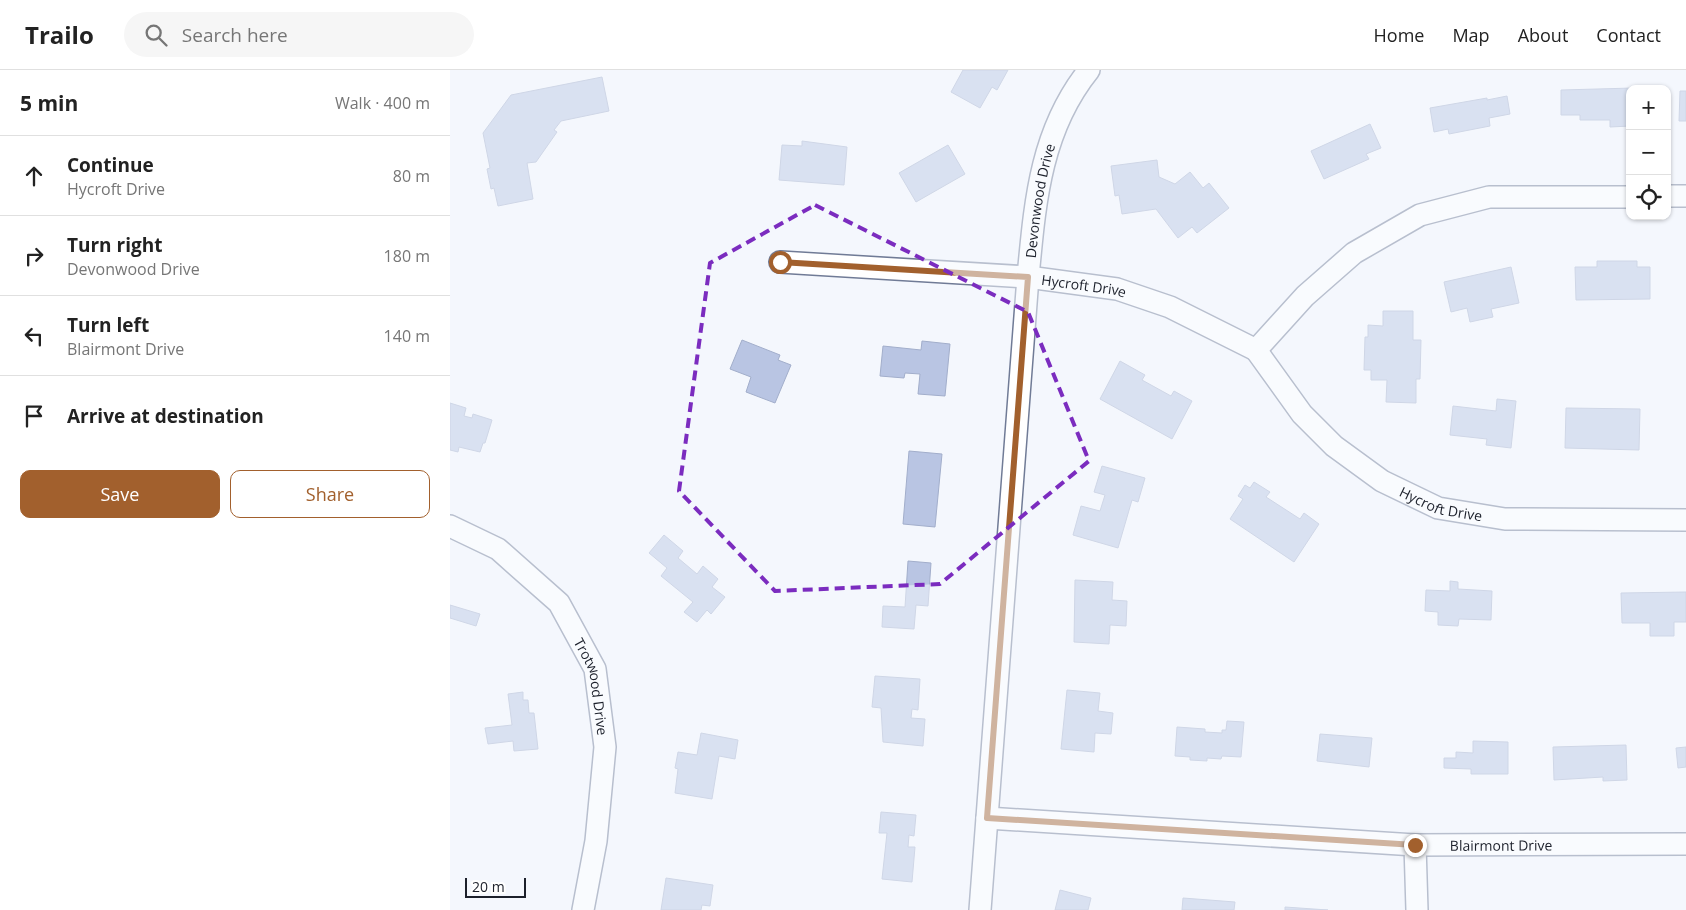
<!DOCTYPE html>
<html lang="en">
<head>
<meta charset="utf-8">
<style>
  body { margin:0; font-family:"Open Sans",sans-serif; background:#f6f6f6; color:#222 }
  .controls { position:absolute; right:15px; top:15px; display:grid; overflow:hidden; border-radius:10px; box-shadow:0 1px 4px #0004 }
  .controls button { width:45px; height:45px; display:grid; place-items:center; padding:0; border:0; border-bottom:1px solid #e0e0e0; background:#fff; color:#222; font:25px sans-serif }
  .scale { position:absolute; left:15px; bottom:12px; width:61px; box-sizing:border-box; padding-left:5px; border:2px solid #1c202b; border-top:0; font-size:14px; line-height:18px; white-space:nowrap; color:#1c202b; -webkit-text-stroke:4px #fff; paint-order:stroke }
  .stop { position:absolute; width:15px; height:15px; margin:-11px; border:4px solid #a2602d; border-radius:50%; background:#fff }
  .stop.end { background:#a2602d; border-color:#fff; box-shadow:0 1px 5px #0008 }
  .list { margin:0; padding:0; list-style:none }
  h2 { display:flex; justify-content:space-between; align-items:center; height:65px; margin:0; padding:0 20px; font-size:21px }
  h2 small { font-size:16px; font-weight:400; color:#767676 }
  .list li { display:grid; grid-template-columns:32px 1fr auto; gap:15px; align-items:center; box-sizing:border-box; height:80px; padding:0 20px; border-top:1px solid #e0e0e0 }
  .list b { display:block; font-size:19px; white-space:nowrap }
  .list p { margin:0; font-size:16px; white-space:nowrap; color:#767676 }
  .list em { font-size:16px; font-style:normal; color:#767676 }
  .actions { display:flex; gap:10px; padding:15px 20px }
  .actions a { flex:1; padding:11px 0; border:1px solid #a2602d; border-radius:10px; text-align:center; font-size:18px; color:#a2602d }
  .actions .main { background:#a2602d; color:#fff }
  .icon { flex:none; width:28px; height:28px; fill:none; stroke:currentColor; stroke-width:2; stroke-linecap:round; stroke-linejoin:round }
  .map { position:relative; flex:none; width:1236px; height:840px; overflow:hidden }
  header { display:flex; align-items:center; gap:30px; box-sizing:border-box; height:70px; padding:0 25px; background:#fff; border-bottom:1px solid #e0e0e0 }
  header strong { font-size:24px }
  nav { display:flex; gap:28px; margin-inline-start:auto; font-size:18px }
  .search { width:350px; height:45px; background:#f6f6f6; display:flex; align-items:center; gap:12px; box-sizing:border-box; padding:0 18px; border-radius:28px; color:#767676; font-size:19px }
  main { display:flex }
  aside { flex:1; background:#fff }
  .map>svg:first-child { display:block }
</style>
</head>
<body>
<header>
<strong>Trailo</strong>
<div class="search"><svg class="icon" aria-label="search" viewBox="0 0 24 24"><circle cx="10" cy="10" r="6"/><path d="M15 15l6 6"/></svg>Search here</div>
<nav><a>Home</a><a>Map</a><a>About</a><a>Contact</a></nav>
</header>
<main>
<aside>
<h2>5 min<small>Walk · 400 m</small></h2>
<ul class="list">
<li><svg class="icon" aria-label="ahead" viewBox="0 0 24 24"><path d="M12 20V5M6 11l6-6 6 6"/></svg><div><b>Continue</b><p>Hycroft Drive</p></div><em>80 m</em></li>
<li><svg class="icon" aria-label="right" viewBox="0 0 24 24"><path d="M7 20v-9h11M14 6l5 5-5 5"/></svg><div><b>Turn right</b><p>Devonwood Drive</p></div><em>180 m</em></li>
<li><svg class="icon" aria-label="left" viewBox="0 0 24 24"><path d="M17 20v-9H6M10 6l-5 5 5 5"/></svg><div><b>Turn left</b><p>Blairmont Drive</p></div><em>140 m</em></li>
<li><svg class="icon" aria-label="arrive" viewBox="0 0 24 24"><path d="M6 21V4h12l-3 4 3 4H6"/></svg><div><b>Arrive at destination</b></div></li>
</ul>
<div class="actions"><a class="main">Save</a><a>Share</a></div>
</aside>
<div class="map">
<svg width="1236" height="840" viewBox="0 0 1236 840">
  <rect width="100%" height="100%" fill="#f4f7fd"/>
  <g fill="#b9c5e3" stroke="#a2aecb">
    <polygon points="513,0 558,0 547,20 542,17 530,38 501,22"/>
    <polygon points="152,7 159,41 111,51 104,60 107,62 86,92 77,93 83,129 48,136 44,118 41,119 37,99 40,98 33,63 61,25"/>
    <polygon points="1183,18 1180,19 1180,56 1160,57 1160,50 1130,50 1130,45 1111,45 1111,20"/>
    <polygon points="1230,21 1236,21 1236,51 1229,51"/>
    <polygon points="1057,26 1060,44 1039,48 1040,56 999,64 998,59 984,62 980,38 1037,28 1037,30"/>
    <polygon points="920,54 931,78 916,84 919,89 874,109 861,81"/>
    <polygon points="352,71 397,77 394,115 329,110 332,75 352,76"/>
    <polygon points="498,75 515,104 466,132 449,103"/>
    <polygon points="707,90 709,107 725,114 740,102 753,118 759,113 779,138 747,163 742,157 728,168 706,139 672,144 669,125 665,126 661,96"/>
    <polygon points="1147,191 1187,191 1187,197 1200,197 1200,229 1126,230 1125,197 1147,197"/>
    <polygon points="1061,197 1069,233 1041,239 1043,247 1020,252 1017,238 1001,242 994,212"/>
    <polygon points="933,241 963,241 963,270 971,270 970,309 966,309 966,333 936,332 937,310 921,310 921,300 914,300 915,267 918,267 918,255 933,256"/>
    <polygon points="292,270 330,285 328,290 341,295 325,333 296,322 301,307 280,299"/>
    <polygon points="472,271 500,274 495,326 468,324 470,304 455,303 454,308 430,306 433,276 471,280"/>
    <polygon points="670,291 695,305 692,310 721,326 724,321 742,331 722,369 650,329"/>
    <polygon points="1047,329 1066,331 1061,378 1036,375 1037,369 1000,365 1003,336 1046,341"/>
    <polygon points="0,333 16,338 14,346 22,348 23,344 42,350 35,373 33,373 30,382 9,377 8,382 0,380"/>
    <polygon points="1116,338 1190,339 1189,380 1115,378"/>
    <polygon points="459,381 492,384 485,457 453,454"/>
    <polygon points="652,396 695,408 688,432 682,430 668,478 623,465 631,436 650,441 655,425 644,422"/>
    <polygon points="804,412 820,422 816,427 850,449 854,443 869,454 844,492 780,449 793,429 788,426 795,415 800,418"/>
    <polygon points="214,465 233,481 228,488 247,504 253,496 268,509 262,517 275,527 261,544 257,540 247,552 234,542 243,532 211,506 217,498 199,483"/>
    <polygon points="458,491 481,493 478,536 466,535 464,559 432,557 433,536 455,537"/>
    <polygon points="625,510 663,512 662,530 677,531 676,556 660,555 659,574 624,572"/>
    <polygon points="1000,511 1008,512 1008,519 1042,521 1041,550 1009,549 1008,556 988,555 988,542 975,541 976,520 1000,521"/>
    <polygon points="1236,522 1236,552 1224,552 1224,566 1200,566 1200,553 1172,553 1171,523"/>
    <polygon points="0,535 30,544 26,556 0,548"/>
    <polygon points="425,606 470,609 468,640 462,639 461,648 475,649 473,676 433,672 431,638 422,637"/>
    <polygon points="617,620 650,623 648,641 663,643 661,664 645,663 644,682 611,679"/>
    <polygon points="73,622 73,630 78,630 79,643 84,643 88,679 64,681 63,671 38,674 35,658 62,655 58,624"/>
    <polygon points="777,651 794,652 791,687 772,686 771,689 757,688 757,691 740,690 740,687 725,686 727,657 755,659 755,662 772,663 772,660 776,660"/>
    <polygon points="251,663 288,670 285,689 269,686 262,729 225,723 228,699 225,698 228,682 247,685"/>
    <polygon points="870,664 922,668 919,697 867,691"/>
    <polygon points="1023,671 1058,672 1058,704 1021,704 1021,699 994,698 994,688 1006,688 1006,682 1023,683"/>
    <polygon points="1176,675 1177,710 1153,711 1153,707 1104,710 1103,677"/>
    <polygon points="1236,677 1236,697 1228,698 1226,678"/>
    <polygon points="431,742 466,745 464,766 459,765 458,777 465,777 462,812 432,809 437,763 429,763"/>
    <polygon points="216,808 263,815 260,836 252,835 251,840 211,840"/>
    <polygon points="610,820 641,828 638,840 605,840"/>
    <polygon points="733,828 785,832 784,840 732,840"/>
    <polygon points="835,837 878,840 835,840"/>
  </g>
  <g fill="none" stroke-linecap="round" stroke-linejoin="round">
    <g stroke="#707b96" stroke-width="24">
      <g id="minor">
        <polyline points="1217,126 1236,126"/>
        <path id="s1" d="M1180,127h-141l-69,18 -66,38 -49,43 -49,54 46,64 32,32 48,35 56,27 67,11 181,1"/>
        <path id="s2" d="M330,192l248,15 89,12 53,18 86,43"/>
        <path id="s3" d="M0,456l48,23 61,54 36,66 10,78 -9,94 -13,69"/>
        <path id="s4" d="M537,748l428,27 271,-1"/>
        <polyline points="965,775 967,840"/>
        <path id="s5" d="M530,840l48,-633c7,-74 12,-146 61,-207"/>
      </g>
    </g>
    <use href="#minor" stroke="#fff" stroke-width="21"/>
  </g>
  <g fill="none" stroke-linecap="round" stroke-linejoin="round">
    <polyline stroke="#a2602d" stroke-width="6" points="330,192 578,207 537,748 965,775"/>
  </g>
  <path d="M0 0H1236V840H0ZM365,135l213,107 61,149 -149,123 -165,7 -96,-100 31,-228z" fill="#f4f7fd" fill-opacity=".55" fill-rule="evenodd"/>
  <path fill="none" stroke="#7b2cbf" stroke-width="4" stroke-dasharray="10 6" stroke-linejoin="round" d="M365,135l213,107 61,149 -149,123 -165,7 -96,-100 31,-228z"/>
  <g text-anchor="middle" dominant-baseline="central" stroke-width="5" stroke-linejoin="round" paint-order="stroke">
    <g font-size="14" fill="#1c202b" stroke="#fff">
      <text stroke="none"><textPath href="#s5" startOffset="712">Devonwood Drive</textPath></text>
      <text stroke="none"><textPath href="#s2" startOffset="305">Hycroft Drive</textPath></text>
      <text stroke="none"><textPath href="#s1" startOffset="674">Hycroft Drive</textPath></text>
      <text stroke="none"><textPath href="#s3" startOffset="226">Trotwood Drive</textPath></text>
      <text stroke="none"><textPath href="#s4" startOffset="515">Blairmont Drive</textPath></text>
    </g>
  </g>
</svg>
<div class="controls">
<button>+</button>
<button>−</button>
<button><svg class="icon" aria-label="locate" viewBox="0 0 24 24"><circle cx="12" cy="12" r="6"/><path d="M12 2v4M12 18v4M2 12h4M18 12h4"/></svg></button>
</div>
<div class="scale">20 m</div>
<div class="stop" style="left:330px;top:192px"></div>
<div class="stop end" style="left:965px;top:775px"></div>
</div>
</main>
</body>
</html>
